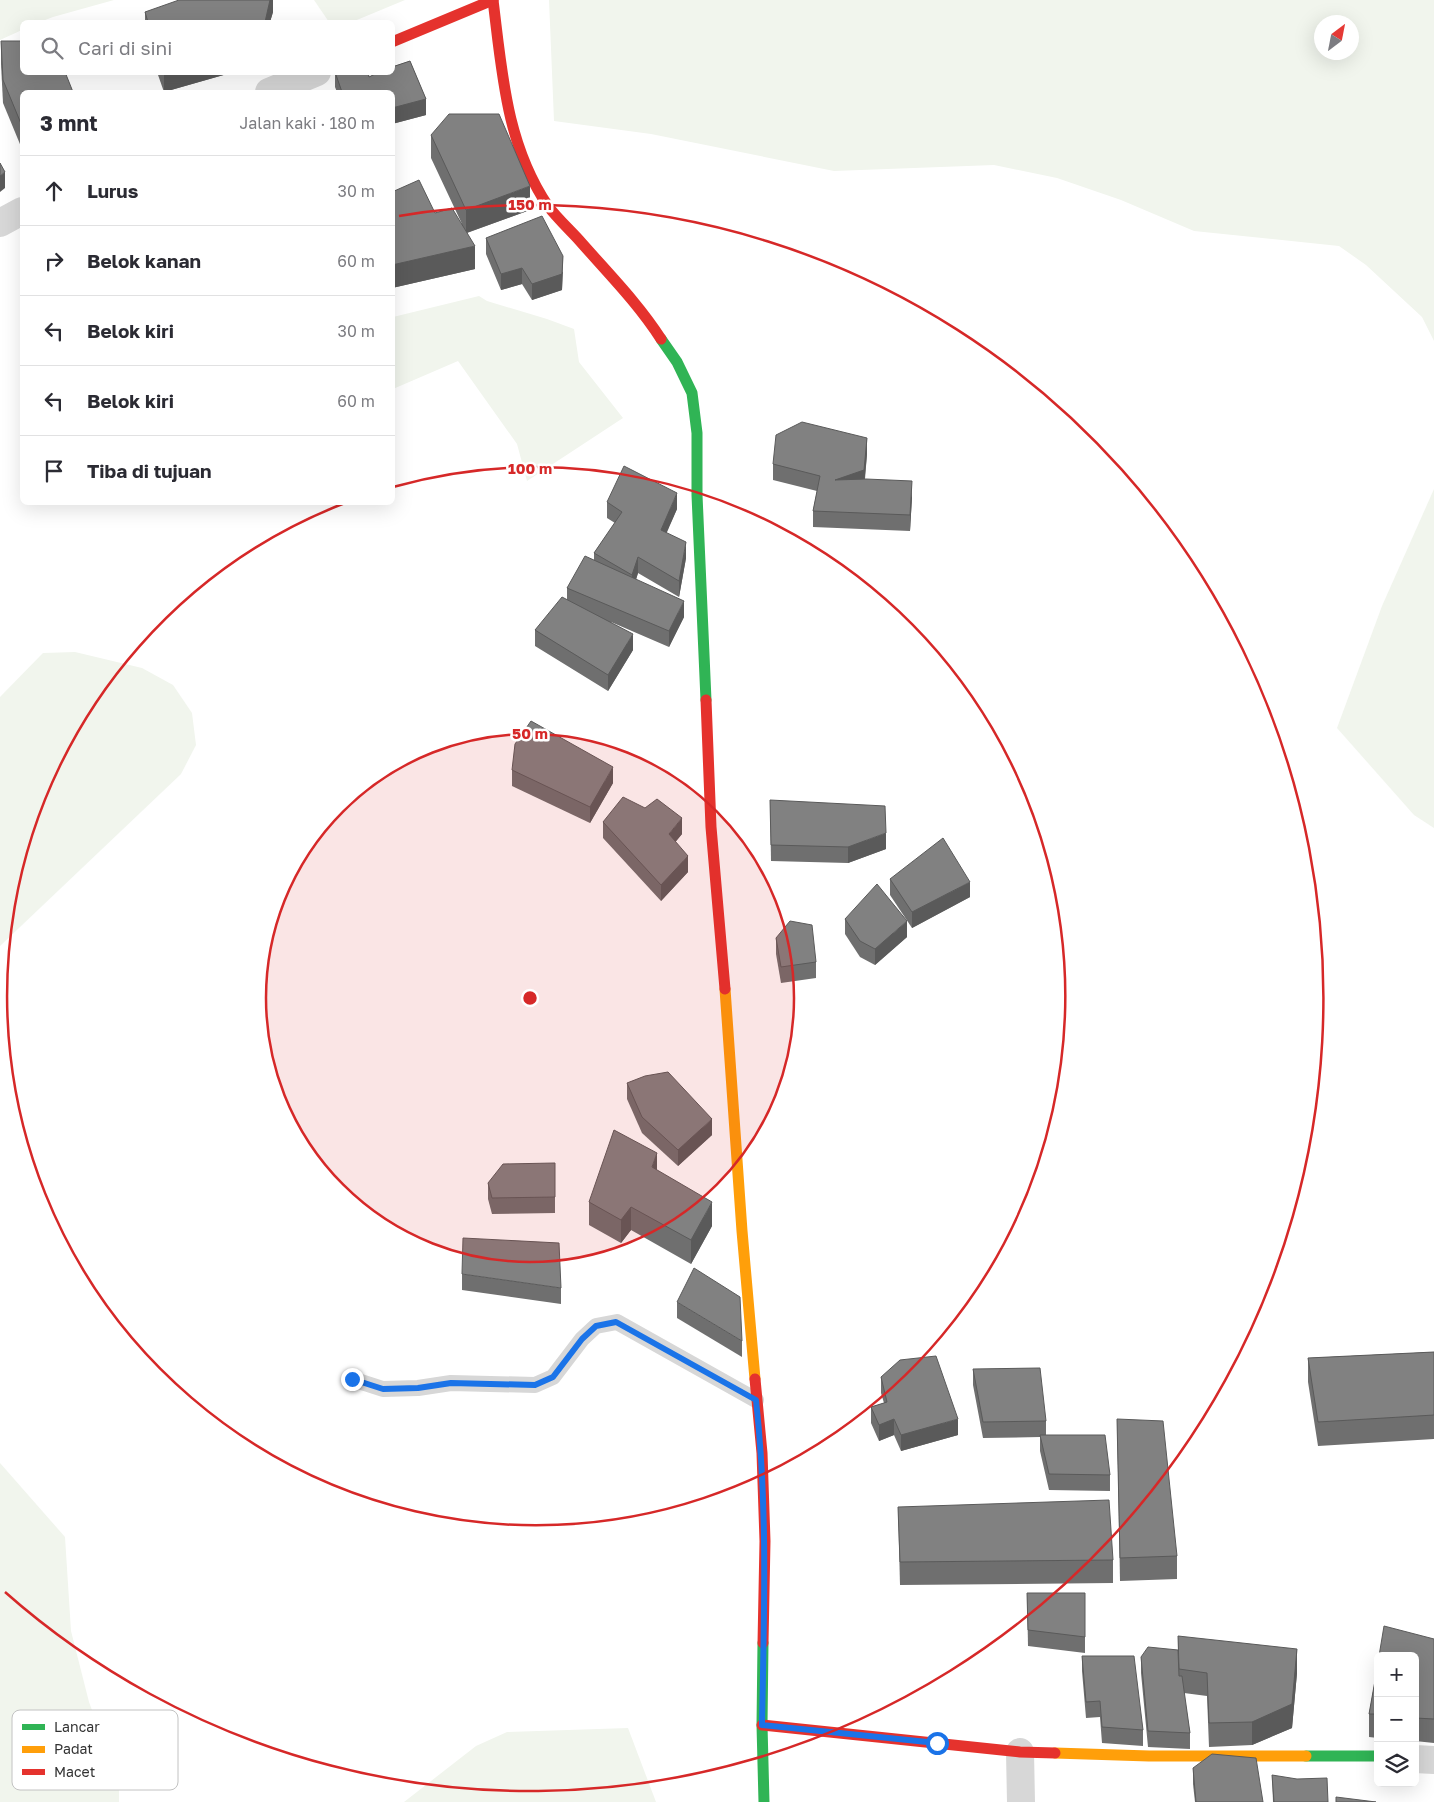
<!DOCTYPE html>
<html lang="id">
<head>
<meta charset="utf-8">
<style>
  body { margin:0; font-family:"Golos Text",sans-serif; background:#f7f7f7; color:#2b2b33 }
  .controls { position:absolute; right:15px; bottom:15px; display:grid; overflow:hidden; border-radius:8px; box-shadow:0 5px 20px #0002 }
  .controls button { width:45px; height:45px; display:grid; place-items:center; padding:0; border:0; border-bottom:1px solid #e1e1e2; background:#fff; color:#2b2b33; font:25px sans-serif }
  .compass { position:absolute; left:1314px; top:15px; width:45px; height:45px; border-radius:50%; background:#fff; box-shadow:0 5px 20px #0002; rotate:32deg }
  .stop { position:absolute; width:15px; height:15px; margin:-11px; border:4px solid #1a73e8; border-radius:50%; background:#fff }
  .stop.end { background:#1a73e8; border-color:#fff; box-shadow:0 1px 5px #0008 }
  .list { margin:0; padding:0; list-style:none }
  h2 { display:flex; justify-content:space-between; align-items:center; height:65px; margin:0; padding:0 20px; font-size:21px }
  h2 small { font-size:16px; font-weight:400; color:#7c7c81 }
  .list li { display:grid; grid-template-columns:32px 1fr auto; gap:15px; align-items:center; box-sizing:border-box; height:70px; padding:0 20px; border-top:1px solid #e1e1e2 }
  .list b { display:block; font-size:19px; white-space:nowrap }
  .list em { font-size:16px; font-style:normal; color:#7c7c81 }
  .icon { flex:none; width:28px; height:28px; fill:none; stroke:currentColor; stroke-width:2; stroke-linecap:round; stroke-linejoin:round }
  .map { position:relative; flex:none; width:1434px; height:1802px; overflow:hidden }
  .search { position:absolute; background:#fff; box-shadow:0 5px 20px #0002; left:20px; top:20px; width:375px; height:55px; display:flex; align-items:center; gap:12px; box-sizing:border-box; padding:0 18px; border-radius:8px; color:#7c7c81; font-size:19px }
  .panel { position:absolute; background:#fff; box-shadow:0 5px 20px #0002; left:20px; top:90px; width:375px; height:415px; border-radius:8px }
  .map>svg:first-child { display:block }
</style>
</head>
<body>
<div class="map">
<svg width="1434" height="1802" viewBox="0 0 1434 1802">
  <rect width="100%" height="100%" fill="#fff"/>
  <g fill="#f1f5ed" fill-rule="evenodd">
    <polygon points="0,0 114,0 53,17 40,22 22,22 22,30 0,40"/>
    <polygon points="314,0 405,0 352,22 329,22"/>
    <path d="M549,0h885v341l-12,-24 -56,-52 -27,-19 -145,-15 -73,-31 -64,-22 -63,-13 -160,6 -183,-37 -97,-13zM1322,22h30v30h-30z"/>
    <polygon points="479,296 487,301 547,319 574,329 579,362 623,418 527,481 517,444 458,361 393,389 393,317"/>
    <polygon points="1434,489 1434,828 1414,815 1337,728 1382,606"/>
    <polygon points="75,652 142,668 173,685 192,713 196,745 181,774 0,946 0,697 43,653"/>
    <polygon points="0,1463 65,1537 71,1631 89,1702 119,1784 119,1802 0,1802"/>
    <polygon points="628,1728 656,1802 404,1802 476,1746 507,1732"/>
  </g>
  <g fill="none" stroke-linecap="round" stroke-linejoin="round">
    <polyline stroke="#d7d7d7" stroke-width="16" points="352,1379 383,1389 418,1388 451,1383 535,1385 553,1377 582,1339 596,1326 617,1322 756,1400"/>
    <g stroke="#d7d7d7" stroke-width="28">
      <polyline points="269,92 317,72"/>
      <polyline points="0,223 22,211"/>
      <polyline points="1020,1752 1021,1802"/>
      <polyline points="1415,1759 1434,1760"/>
    </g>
    <g stroke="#30b455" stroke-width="11">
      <polyline points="661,339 677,362 692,393 697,433 697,495 706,700"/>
      <polyline points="763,1643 762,1725 764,1802"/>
      <polyline points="1306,1756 1378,1756"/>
    </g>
    <g stroke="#ff9f0a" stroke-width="11">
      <polyline points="725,989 742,1231 755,1379"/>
      <polyline points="1055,1753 1149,1756 1306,1756"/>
    </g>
    <g stroke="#e5322d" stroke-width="11">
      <path d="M493,0c9,72 13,144 55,206 9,12 21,23 31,34 28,32 59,63 82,99"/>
      <polyline points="392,42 493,0"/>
      <polyline points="706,700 711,827 725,989"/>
      <polyline points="755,1379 762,1453 765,1541 763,1643"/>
      <polyline points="762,1725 1020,1752 1055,1753"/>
    </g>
  </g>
  <g fill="#6f6f6f">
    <polygon points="273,0 273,12 270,22 145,22 145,12"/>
    <polygon points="1,41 22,92 22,149 3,103 1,64"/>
    <polygon points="410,61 426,99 426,115 392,124 392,92 337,92 335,87 335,72 368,72 369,77 379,72 392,72 392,67"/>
    <polygon points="157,72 234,72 164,92"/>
    <polygon points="431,135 530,210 467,233 475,269 392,288 392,192 435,213 462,224 431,158"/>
    <polygon points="486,238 563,272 562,290 532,300 522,284 501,290 486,254"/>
    <polygon points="867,454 865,479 912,497 910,531 813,527 813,511 817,491 773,480 773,464"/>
    <polygon points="607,502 677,509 666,533 686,558 679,597 638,573 636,580 684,617 669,647 611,622 633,650 608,691 535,646 535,630 567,600 567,588 594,560 594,553 615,523 607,518"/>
    <polygon points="512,770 613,783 590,823 512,786"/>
    <polygon points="770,800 886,849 848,863 771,861"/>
    <polygon points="603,822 682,834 675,842 688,872 661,901 603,838"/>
    <polygon points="890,879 970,897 912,928 890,895"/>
    <polygon points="845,919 907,937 875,965 860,957 845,934"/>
    <polygon points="776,938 816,962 816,978 781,983 776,954"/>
    <polygon points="627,1083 712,1135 678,1166 642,1133 627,1099"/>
    <polygon points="555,1163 555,1213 492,1214 488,1199 488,1183"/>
    <polygon points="657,1171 712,1226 691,1264 631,1230 621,1243 589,1225 589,1202"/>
    <polygon points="462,1274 561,1288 561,1304 462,1290"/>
    <polygon points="677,1302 742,1341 742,1357 677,1318"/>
    <polygon points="1434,1352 1434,1439 1318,1446 1308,1382 1308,1358"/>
    <polygon points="973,1369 1046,1421 1046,1435 1110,1475 1110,1491 1049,1490 1040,1451 1040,1437 983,1438 973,1385"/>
    <polygon points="881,1377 958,1435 901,1451 894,1435 879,1441 871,1423 871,1407 884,1403 881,1393"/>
    <polygon points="1117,1419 1177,1556 1177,1579 1120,1581"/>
    <polygon points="898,1507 1113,1560 1113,1583 900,1585"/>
    <polygon points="1027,1593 1085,1593 1085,1653 1028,1646"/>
    <polygon points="1178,1636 1297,1673 1292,1728 1252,1745 1209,1747 1207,1696 1184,1693 1190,1733 1190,1749 1148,1747 1141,1673 1141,1657 1178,1650"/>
    <polygon points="1434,1639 1434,1743 1415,1741 1415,1656"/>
    <polygon points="1082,1656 1143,1730 1143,1746 1102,1743 1100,1717 1086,1718 1082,1671"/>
    <polygon points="1378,1664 1378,1738 1369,1737 1369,1714"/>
    <polygon points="1193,1768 1263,1802 1195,1802 1193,1784"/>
    <polygon points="1272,1775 1328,1802 1273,1802"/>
  </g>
  <g fill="#5a5a5a">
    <polygon points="270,0 273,0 273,12 270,22 265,22"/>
    <polygon points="164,72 234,72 164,92"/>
    <polygon points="426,99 426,115 392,124 392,108"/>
    <polygon points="5,172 5,188 0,192 0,176"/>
    <polygon points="530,186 530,210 466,233 466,210"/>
    <polygon points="475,246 475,269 392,288 392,265"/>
    <polygon points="563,256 562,290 532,300 532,284"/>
    <polygon points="522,268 522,284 501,290 501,274"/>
    <polygon points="867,438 867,454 864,485 835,480"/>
    <polygon points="912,481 912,497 910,531 910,515"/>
    <polygon points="677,493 677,509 661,546 661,530"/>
    <polygon points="686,542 686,558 679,597 679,581"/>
    <polygon points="638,557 638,573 632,591 632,575"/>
    <polygon points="684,601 684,617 669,647 669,631"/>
    <polygon points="633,634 633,650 608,691 608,675"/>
    <polygon points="613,767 613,783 590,823 590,807"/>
    <polygon points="682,818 682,834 669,850 669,834"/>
    <polygon points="886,833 886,849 848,863 848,847"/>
    <polygon points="688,856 688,872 661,901 661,885"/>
    <polygon points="970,882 970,897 912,928 912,912"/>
    <polygon points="907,921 907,937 875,965 875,949"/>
    <polygon points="712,1119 712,1135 678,1166 678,1150"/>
    <polygon points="657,1153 657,1176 652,1167"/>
    <polygon points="712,1202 712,1226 691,1264 691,1240"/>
    <polygon points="631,1207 631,1230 621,1243 621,1220"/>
    <polygon points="894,1419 894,1435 879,1441 879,1425"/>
    <polygon points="958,1419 958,1435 901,1451 901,1435"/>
    <polygon points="1297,1649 1297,1673 1292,1728 1252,1745 1252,1722"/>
  </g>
  <g fill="#818181" stroke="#5a5a5a">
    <polygon points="179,0 270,0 265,22 148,22 145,12"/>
    <polygon points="1,41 22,41 22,72 65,72 73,92 22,92 22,126 3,80"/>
    <polygon points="410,61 426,99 392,108 392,92 342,92 335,72 368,72 369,77 379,72 392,72 392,67"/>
    <polygon points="449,114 499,114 530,186 466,210 431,135"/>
    <polygon points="0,163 5,172 0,176"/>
    <polygon points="419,180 435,213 452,208 475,246 392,265 392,192"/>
    <polygon points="542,216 563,256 562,274 532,284 522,268 501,274 486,238"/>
    <polygon points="802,422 867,438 864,470 835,480 866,479 912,481 910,515 813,511 820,476 773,464 776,435"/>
    <polygon points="624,466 677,493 661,530 686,542 679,581 638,557 632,575 594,553 622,512 607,502"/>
    <polygon points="585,556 684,601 669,631 567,588"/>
    <polygon points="562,597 633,634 608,675 535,630"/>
    <polygon points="531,721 613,767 590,807 512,770 515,744"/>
    <polygon points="623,797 645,808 657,799 682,818 669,834 688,856 661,885 603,822"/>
    <polygon points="770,800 885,806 886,833 848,847 771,845"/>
    <polygon points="943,838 970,882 912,912 890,879"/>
    <polygon points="877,884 907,921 875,949 860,941 845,919"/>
    <polygon points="790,921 812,925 816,962 781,967 776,938"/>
    <polygon points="668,1072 712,1119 678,1150 642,1117 627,1083 645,1076"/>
    <polygon points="614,1130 657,1153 652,1167 712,1202 691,1240 631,1207 621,1220 589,1202"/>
    <polygon points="555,1163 555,1197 492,1198 488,1183 503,1164"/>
    <polygon points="463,1238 559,1243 561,1288 462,1274"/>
    <polygon points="694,1268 740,1297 742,1341 677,1302"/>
    <polygon points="1434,1352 1434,1415 1318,1422 1308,1358"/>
    <polygon points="936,1356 958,1419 901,1435 894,1419 879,1425 871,1407 887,1402 881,1377 900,1360"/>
    <polygon points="1040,1368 1046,1421 983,1422 973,1369"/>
    <polygon points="1117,1419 1163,1421 1177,1556 1120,1558"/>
    <polygon points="1040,1435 1105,1435 1110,1475 1049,1474"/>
    <polygon points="1109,1500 1113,1560 900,1562 898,1507"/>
    <polygon points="1027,1593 1085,1593 1085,1637 1028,1630"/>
    <polygon points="1384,1626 1434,1639 1434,1719 1415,1718 1415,1656 1379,1656"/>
    <polygon points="1178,1636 1297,1649 1292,1704 1252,1722 1209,1723 1207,1673 1179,1669"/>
    <polygon points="1148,1647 1178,1650 1179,1676 1182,1676 1190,1733 1148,1731 1141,1657"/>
    <polygon points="1082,1656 1134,1656 1143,1730 1102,1727 1100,1701 1086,1702"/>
    <polygon points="1378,1664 1378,1714 1369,1714"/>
    <polygon points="1212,1754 1256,1758 1263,1802 1196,1802 1193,1768"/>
    <polygon points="1272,1775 1297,1779 1327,1778 1328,1802 1274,1802"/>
    <polygon points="1336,1797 1376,1802 1336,1802"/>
  </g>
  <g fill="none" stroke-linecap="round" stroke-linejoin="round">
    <path stroke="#1a73e8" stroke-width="6" d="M352,1379l31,10 35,-1 33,-5 84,2 18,-8 29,-38 14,-13 20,-4 140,78c12,108 8,216 6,325l175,18"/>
  </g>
  <circle cx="530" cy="998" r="264" fill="#d62828" fill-opacity=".12"/>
  <g fill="none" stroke="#d62828" stroke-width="2.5">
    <circle cx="530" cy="998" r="264"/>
    <path d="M393 487A529 529 0 1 1 345 503"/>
    <path d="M399 216A793 793 0 1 1 5 1592"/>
  </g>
  <rect x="12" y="1710" width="166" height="80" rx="8" fill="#fff" stroke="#c2c2c2" stroke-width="1"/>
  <rect x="22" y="1724" width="23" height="6" fill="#30b455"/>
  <rect x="22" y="1746" width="23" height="7" fill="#ff9f0a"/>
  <rect x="22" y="1769" width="23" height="6" fill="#e5322d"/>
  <g font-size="14" fill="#333">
    <text x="54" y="1732">Lancar</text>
    <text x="54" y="1754">Padat</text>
    <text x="54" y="1777">Macet</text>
  </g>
  <circle cx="530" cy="998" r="8" fill="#d62828" stroke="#fff" stroke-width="2.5"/>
  <g font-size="15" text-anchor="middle" font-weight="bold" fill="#d62828" stroke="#fff" stroke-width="5" stroke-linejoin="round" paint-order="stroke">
    <text x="530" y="210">150 m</text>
    <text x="530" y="474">100 m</text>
    <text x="530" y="739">50 m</text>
  </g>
</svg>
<div class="controls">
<button>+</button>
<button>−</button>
<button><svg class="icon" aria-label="layers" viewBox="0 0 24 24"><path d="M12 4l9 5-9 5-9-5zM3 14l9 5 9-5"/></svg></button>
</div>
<svg class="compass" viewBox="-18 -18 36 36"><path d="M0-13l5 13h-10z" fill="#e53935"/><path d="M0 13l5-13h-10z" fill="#7c7c81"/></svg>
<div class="stop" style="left:937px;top:1743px"></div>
<div class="stop end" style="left:352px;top:1379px"></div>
<div class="search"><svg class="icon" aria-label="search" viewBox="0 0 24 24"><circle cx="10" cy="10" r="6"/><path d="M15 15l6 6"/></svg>Cari di sini</div>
<section class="panel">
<h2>3 mnt<small>Jalan kaki · 180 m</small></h2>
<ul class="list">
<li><svg class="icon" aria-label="ahead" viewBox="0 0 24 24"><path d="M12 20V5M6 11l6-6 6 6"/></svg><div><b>Lurus</b></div><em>30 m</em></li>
<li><svg class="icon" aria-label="right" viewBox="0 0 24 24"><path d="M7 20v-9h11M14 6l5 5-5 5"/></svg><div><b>Belok kanan</b></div><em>60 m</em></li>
<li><svg class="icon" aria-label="left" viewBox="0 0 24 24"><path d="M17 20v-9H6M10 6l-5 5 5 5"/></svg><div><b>Belok kiri</b></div><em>30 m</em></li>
<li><svg class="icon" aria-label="left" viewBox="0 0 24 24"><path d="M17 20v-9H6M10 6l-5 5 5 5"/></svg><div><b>Belok kiri</b></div><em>60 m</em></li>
<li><svg class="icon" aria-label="arrive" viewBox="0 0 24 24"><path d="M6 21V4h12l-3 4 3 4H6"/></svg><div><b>Tiba di tujuan</b></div></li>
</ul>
</section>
</div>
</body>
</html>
